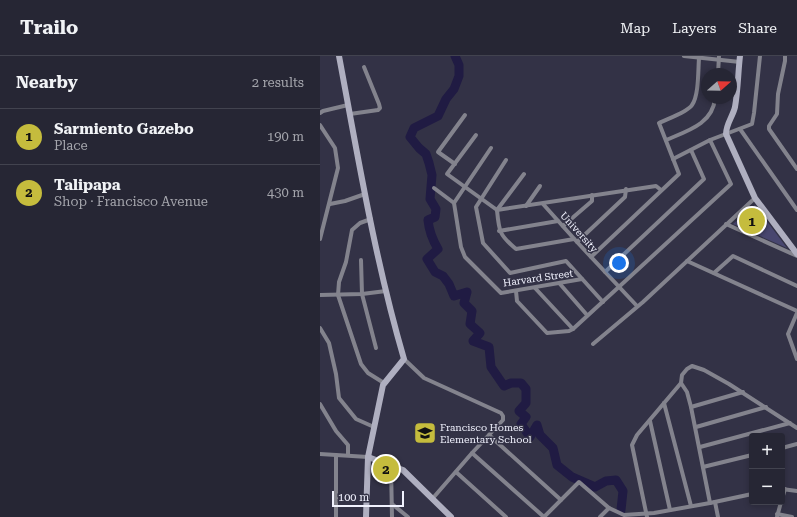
<!DOCTYPE html>
<html lang="en">
<head>
<meta charset="utf-8">
<style>
  body { margin:0; font-family:"Roboto Serif",serif; background:#323240; color:#f1f3f6 }
  .controls { position:absolute; right:12px; bottom:12px; display:grid; overflow:hidden; border-radius:4px; box-shadow:0 2px 6px #0003 }
  .controls button { width:36px; height:36px; display:grid; place-items:center; padding:0; border:0; border-bottom:1px solid #42434f; background:#262634; color:#f1f3f6; font:20px sans-serif }
  .compass { position:absolute; left:381px; top:12px; width:36px; height:36px; border-radius:50%; background:#262634; box-shadow:0 2px 6px #0003; rotate:70deg }
  .scale { position:absolute; left:12px; bottom:10px; width:72px; box-sizing:border-box; padding-left:4px; border:2px solid #f1f2fe; border-top:0; font-size:11px; line-height:14px; white-space:nowrap; color:#f1f2fe; -webkit-text-stroke:3px #333246; paint-order:stroke }
  .you { position:absolute; left:299px; top:207px; width:14px; height:14px; margin:-10px; border:3px solid #fff; border-radius:50%; background:#1a73e8; box-shadow:0 0 0 6px #1a73e833 }
  .badge { display:grid; place-items:center; width:26px; height:26px; border-radius:50%; background:#c5bc3d; color:#111; font-size:13px; font-weight:700 }
  .pin { position:absolute; translate:-50% -50%; border:2px solid #fff; box-shadow:0 1px 4px #0006 }
  .list { margin:0; padding:0; list-style:none }
  h2 { display:flex; justify-content:space-between; align-items:center; height:52px; margin:0; padding:0 16px; font-size:17px }
  h2 small { font-size:13px; font-weight:400; color:#a4a5ac }
  .list li { display:grid; grid-template-columns:26px 1fr auto; gap:12px; align-items:center; box-sizing:border-box; height:56px; padding:0 16px; border-top:1px solid #42434f }
  .list b { display:block; font-size:15px; white-space:nowrap }
  .list p { margin:0; font-size:13px; white-space:nowrap; color:#a4a5ac }
  .list em { font-size:13px; font-style:normal; color:#a4a5ac }
  .map { position:relative; flex:none; width:477px; height:461px; overflow:hidden }
  header { display:flex; align-items:center; gap:24px; box-sizing:border-box; height:56px; padding:0 20px; background:#262634; border-bottom:1px solid #42434f }
  header strong { font-size:19px }
  nav { display:flex; gap:22px; margin-inline-start:auto; font-size:14px }
  main { display:flex }
  aside { flex:1; background:#262634 }
  .map>svg:first-child { display:block }
</style>
</head>
<body>
<header>
<strong>Trailo</strong>
<nav><a>Map</a><a>Layers</a><a>Share</a></nav>
</header>
<main>
<aside>
<h2>Nearby<small>2 results</small></h2>
<ul class="list">
<li><span class="badge">1</span><div><b>Sarmiento Gazebo</b><p>Place</p></div><em>190 m</em></li>
<li><span class="badge">2</span><div><b>Talipapa</b><p>Shop · Francisco Avenue</p></div><em>430 m</em></li>
</ul>
</aside>
<div class="map">
<svg width="477" height="461" viewBox="0 0 477 461">
  <rect width="100%" height="100%" fill="#333246"/>
  <polygon fill="#48466f" points="435,149 467,192 413,168"/>
  <g fill="none" stroke-linecap="round" stroke-linejoin="round">
    <path stroke="#201b43" stroke-width="9" d="M135,0l4,9v11l-5,13 -8,10 -8,17 -24,12 -4,9 9,11 7,6 3,9 3,12 -2,24 6,10 -1,8 -7,3c1,11 4,19 10,29l-11,10 8,13 8,4 6,8 5,12 13,-4 -3,11 8,8 -2,13 10,9 -7,8 16,6 2,20 13,19 7,-3h10l5,6v14l-7,8 7,6 -5,7 9,13 7,-12 3,10 13,13 4,17 15,12 23,10 11,-6 10,-1 7,11 -2,19"/>
    <g stroke="#83838d" stroke-width="4">
      <polyline points="364,0 420,6"/>
      <polyline points="465,0 465,5 458,38 457,58 449,70 449,73 477,113"/>
      <polyline points="398,18 399,0"/>
      <polyline points="0,57 3,55 28,49"/>
      <polyline points="30,58 58,54 60,52 59,48 44,11"/>
      <polyline points="0,69 15,92 18,112 0,183"/>
      <polyline points="420,73 477,154"/>
      <polyline points="156,79 127,118 177,154"/>
      <path d="M346,84c21,-9 47,-16 49,-42"/>
      <polyline points="171,92 134,147 141,191 145,201 181,237 262,223"/>
      <polyline points="353,103 390,84 432,68 434,57 440,0"/>
      <polyline points="186,104 156,151 163,187 190,217 246,205 283,246"/>
      <polyline points="135,108 118,96 145,59"/>
      <polyline points="114,132 134,147"/>
      <polyline points="10,148 25,145 45,138"/>
      <polyline points="223,148 257,186 317,250"/>
      <polyline points="206,150 220,130"/>
      <polyline points="177,154 336,130 341,134"/>
      <path d="M177,154c2,21 2,25 19,39l58,-10"/>
      <polyline points="177,154 204,118"/>
      <polyline points="51,163 40,167 32,174 26,206 19,226 18,239 41,308 48,317 64,327"/>
      <polyline points="406,168 477,200"/>
      <polyline points="243,170 272,145 272,139"/>
      <polyline points="179,175 238,165"/>
      <polyline points="257,186 305,141 306,133"/>
      <path d="M271,201l88,-83 -20,-51c8,-4 29,-11 33,-18 7,-10 6,-34 7,-47"/>
      <polyline points="41,204 42,238 56,292"/>
      <polyline points="367,205 477,255"/>
      <polyline points="285,216 384,123 371,94"/>
      <polyline points="394,217 413,200 477,230"/>
      <polyline points="240,228 267,259"/>
      <polyline points="215,232 253,273"/>
      <polyline points="196,235 197,245 227,277 249,275 253,273 411,128 390,84"/>
      <polyline points="0,239 42,238 66,235"/>
      <polyline points="477,257 468,278 477,303"/>
      <polyline points="0,272 9,287 16,318 19,342 36,363 54,371"/>
      <polyline points="273,288 323,246 435,142"/>
      <polyline points="84,303 104,322 181,357 183,360 183,364 152,397 113,442"/>
      <polyline points="344,347 371,450"/>
      <polyline points="0,348 16,375 28,389 28,399"/>
      <polyline points="371,351 423,336"/>
      <polyline points="330,365 350,454"/>
      <polyline points="376,371 446,351"/>
      <polyline points="169,379 241,444"/>
      <polyline points="380,391 470,367"/>
      <polyline points="462,392 477,388"/>
      <polyline points="152,397 224,461"/>
      <polyline points="0,398 48,401"/>
      <polyline points="16,399 16,461"/>
      <polyline points="71,410 72,461"/>
      <polyline points="383,411 432,399"/>
      <polyline points="136,416 186,461"/>
      <polyline points="462,433 477,435"/>
      <polyline points="462,443 465,433"/>
      <polyline points="395,446 398,461"/>
      <polyline points="390,447 371,351 367,336 361,327 362,319 367,313 372,310 384,314 409,328 477,372"/>
      <polyline points="72,448 88,461"/>
      <polyline points="457,458 472,461"/>
      <polyline points="224,461 259,426 289,452 304,459 334,457 390,447 432,438"/>
      <polyline points="280,461 289,452"/>
      <polyline points="327,461 312,389 317,379 361,327"/>
      <polyline points="457,461 461,446"/>
    </g>
    <g stroke="#afafc0" stroke-width="6">
      <path d="M19,0c19,101 36,204 65,303l-21,26 -15,72 -2,60"/>
      <path d="M420,0c-2,17 -2,34 -5,51 -2,9 -9,17 -9,27l29,64 42,56"/>
      <polyline points="48,401 83,414 131,461"/>
    </g>
  </g>
  <defs>
    <g id="school-square" transform="scale(1.15)"><rect x="-9" y="-9" width="18" height="18" rx="4" fill="#c5bc3d" stroke="#333246"/><path d="M0-5L7-2L0 1L-7-2ZM-4 1L0 2.5L4 1V4Q0 6-4 4Z" fill="#111"/></g>
  </defs>
  <g fill-rule="evenodd">
    <use href="#school-square" x="105" y="377"/>
  </g>
  <g text-anchor="middle" dominant-baseline="central" stroke-width="3" stroke-linejoin="round" paint-order="stroke">
    <g font-size="10" fill="#f1f2fe" stroke="#333246">
      <text transform="translate(259 176) rotate(48)">University</text>
      <text transform="translate(218 222) rotate(-8)">Harvard Street</text>
    </g>
    <g font-size="10" fill="#f1f2fe" stroke="#333246" text-anchor="start">
      <text x="120" y="371">Francisco Homes<tspan x="120" dy="12">Elementary School</tspan></text>
    </g>
  </g>
</svg>
<div class="controls">
<button>+</button>
<button>−</button>
</div>
<svg class="compass" viewBox="-18 -18 36 36"><path d="M0-13l5 13h-10z" fill="#e53935"/><path d="M0 13l5-13h-10z" fill="#a4a5ac"/></svg>
<div class="scale">100 m</div>
<div class="you"></div>
<div class="pin badge" style="left:432px;top:165px">1</div>
<div class="pin badge" style="left:66px;top:413px">2</div>
</div>
</main>
</body>
</html>
